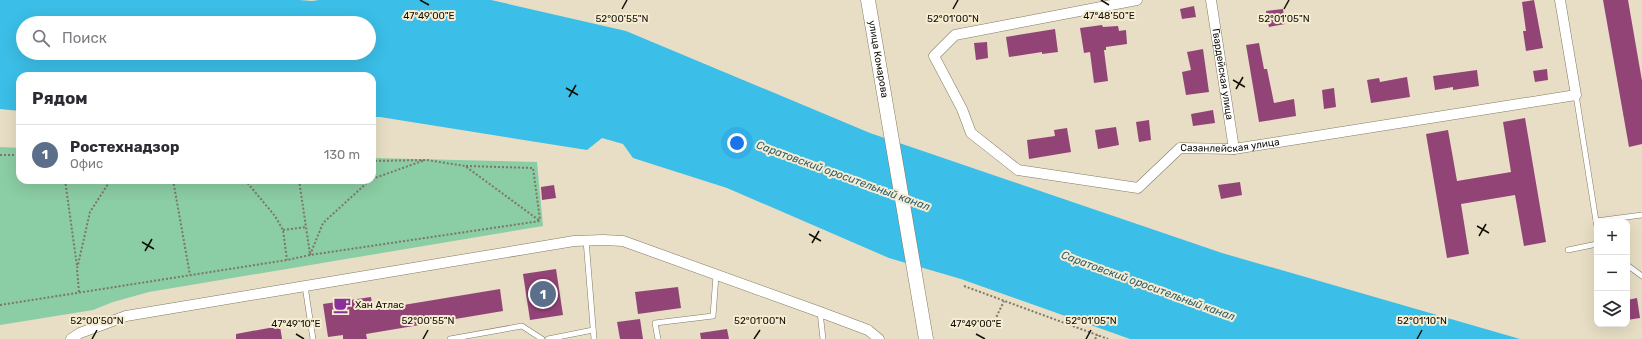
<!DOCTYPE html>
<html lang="ru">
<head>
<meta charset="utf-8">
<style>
  body { margin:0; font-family:Rubik,sans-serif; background:#f2f2f3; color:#2b2b33 }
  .controls { position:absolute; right:12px; bottom:12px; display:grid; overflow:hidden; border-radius:8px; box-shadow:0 4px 16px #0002 }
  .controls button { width:36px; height:36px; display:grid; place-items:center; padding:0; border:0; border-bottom:1px solid #e1e1e2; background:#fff; color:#2b2b33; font:20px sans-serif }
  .you { position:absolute; left:737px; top:143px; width:14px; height:14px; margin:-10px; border:3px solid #fff; border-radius:50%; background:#1a73e8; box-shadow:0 0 0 6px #1a73e833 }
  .badge { display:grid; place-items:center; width:26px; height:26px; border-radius:50%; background:#111827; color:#fff; font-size:13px; font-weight:700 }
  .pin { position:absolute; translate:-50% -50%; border:2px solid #fff; box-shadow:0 1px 4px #0006 }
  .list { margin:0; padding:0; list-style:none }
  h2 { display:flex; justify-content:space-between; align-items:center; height:52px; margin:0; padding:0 16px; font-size:17px }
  h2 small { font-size:13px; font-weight:400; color:#7c7c81 }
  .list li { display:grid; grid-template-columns:26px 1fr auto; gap:12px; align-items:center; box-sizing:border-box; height:60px; padding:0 16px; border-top:1px solid #e1e1e2 }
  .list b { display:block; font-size:15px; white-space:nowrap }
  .list p { margin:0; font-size:13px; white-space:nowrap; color:#7c7c81 }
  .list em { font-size:13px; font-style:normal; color:#7c7c81 }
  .icon { flex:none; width:22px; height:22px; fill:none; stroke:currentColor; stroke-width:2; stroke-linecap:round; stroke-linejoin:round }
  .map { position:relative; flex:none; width:1642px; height:339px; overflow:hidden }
  .search { position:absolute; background:#fff; box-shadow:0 4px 16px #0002; left:16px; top:16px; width:360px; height:44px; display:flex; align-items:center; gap:10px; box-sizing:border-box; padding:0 14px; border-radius:22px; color:#7c7c81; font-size:15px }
  .panel { position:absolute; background:#fff; box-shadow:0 4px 16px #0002; left:16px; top:72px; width:360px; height:112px; border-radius:12px }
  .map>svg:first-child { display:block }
</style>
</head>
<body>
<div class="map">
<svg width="1642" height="339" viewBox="0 0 1642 339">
  <rect width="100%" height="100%" fill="#e7dec5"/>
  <polygon fill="#8bcda4" points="0,147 20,148 20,180 372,180 372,158 537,162 543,226 149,292 113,302 93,310 0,325"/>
  <path fill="#3bbee7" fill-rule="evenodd" d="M0,0h299l13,1 7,-1h172l135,31 244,102 352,120 298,86h-390l-169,-60 -72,-21 -162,-70 -94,-30 -10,-14 -21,-6 -15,12 -207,-33h-8v-41h-352v35l-20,-2zM23,23h346v30h-346z"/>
  <g fill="#934477">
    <polygon points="1534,0 1543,48 1526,51 1523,31 1526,31 1522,2"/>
    <polygon points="1603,0 1628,0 1642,81 1642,144 1629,147"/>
    <polygon points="1194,6 1196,17 1182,19 1180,9"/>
    <polygon points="1283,9 1285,24 1269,27 1266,11"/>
    <polygon points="1102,25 1103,27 1118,26 1119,31 1126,30 1127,44 1106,47 1106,50 1104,50 1108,81 1094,83 1090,52 1084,53 1080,28"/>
    <polygon points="1055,29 1058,52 1042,54 1042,52 1009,57 1006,37"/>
    <polygon points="987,42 988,58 976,60 974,43"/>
    <polygon points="1259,43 1264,69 1267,69 1274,103 1294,99 1296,116 1259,122 1246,45"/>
    <polygon points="1203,49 1209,92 1186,95 1182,72 1191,70 1187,52"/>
    <polygon points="1547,69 1548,80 1535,82 1533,71"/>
    <polygon points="1477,70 1479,86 1453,90 1453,87 1435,90 1433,76"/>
    <polygon points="1407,77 1410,97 1371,103 1367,80 1379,78 1380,82"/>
    <polygon points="1334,88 1336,107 1324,109 1322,90"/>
    <polygon points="1213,110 1215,123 1193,126 1191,114"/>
    <polygon points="1525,118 1546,242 1524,246 1515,195 1461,204 1469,254 1447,258 1426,134 1448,130 1457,181 1511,172 1503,122"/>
    <polygon points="1149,120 1151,140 1139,142 1136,122"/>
    <polygon points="1116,127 1119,145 1098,149 1095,130"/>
    <polygon points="1067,128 1071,152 1029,159 1027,140 1055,136 1054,130"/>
    <polygon points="1240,182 1242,195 1221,199 1218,185"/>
    <polygon points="554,185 556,198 542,200 541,187"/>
    <polygon points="556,269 563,315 530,320 523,274"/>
    <polygon points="678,287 681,308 638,314 635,292"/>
    <polygon points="500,289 503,311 366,334 367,339 343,339 343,335 328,337 323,304 371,297 373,310"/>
    <polygon points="1637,298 1640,318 1627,320 1627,300"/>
    <polygon points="640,319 643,339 620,339 617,322"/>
    <polygon points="280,326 282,339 236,339 236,334"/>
    <polygon points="727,329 729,339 701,339 700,333"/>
  </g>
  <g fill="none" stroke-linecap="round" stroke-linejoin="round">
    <g stroke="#827a63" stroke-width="6">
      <g id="service">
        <polyline points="1576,95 1596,221 1642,215"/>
        <polyline points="1596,221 1597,227"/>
        <polyline points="586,240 594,339"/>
        <polyline points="1568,250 1597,244"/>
        <polyline points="1627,265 1642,276"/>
        <polyline points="305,286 313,339"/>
        <polyline points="820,312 823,339"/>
        <polyline points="450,339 522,326 542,339"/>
        <polyline points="548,339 593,330"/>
        <polyline points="658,339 655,323 713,316 716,275"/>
      </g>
    </g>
    <g stroke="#827a63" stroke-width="11">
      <g id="minor">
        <path id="s1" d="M1137,0l-182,35 -21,21 28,53 9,24 47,37 120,18 42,-40 54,1 342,-54 -16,-95"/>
        <path id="s2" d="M1211,0l23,149"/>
        <polyline points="71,339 80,333 126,316 574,241 603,240 623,241 820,312 868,330 879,339"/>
      </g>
    </g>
    <g stroke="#827a63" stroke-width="15">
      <g id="secondary">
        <path id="s3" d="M868,0l58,339"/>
      </g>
    </g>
    <g stroke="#7d7766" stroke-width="2" stroke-dasharray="2 2" stroke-linecap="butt">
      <polyline points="0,155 20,155"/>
      <polyline points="466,166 533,168 540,220"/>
      <polyline points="372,179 425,160"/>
      <polyline points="65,180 77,266"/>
      <polyline points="173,180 190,275"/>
      <polyline points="245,180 275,216 283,230 287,260"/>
      <polyline points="299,180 310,254"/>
      <polyline points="283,230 306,227"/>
      <polyline points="310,255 323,223 370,180"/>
      <polyline points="964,286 1108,339"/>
      <polyline points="79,292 77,269 90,212 108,184 114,180"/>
      <polyline points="0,305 287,260 310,255 540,221 465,166 427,160 372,161"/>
      <polyline points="993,324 1004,301"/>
      <polyline points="1095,339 1098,335"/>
    </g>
    <use href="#service" stroke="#fff" stroke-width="5"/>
    <use href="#minor" stroke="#fff" stroke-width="10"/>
    <use href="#secondary" stroke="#fff" stroke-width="14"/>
  </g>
  <path fill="none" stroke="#110e06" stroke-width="1.5" d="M420,0l9,5M1101,0l8,5M622,9l5,-9M953,9l5,-9M1284,9l5,-9M1233,80l12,7M566,88l12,7M1236,89l7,-12M569,97l7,-12M1477,226l12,7M809,234l12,7M1479,236l7,-12M142,242l12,7M812,243l7,-12M145,251l7,-12M296,334l8,5M976,334l9,5M92,339l5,-9M423,339l5,-9M754,339l6,-9M1086,339l5,-9M1417,339l5,-9"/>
  <defs>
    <g id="cafe-bare" transform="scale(1.38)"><path d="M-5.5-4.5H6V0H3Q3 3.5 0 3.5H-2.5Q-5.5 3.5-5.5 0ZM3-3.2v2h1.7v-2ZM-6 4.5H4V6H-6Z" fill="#89309d" stroke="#f5ecd2" stroke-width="2.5" paint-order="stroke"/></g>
  </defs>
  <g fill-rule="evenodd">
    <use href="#cafe-bare" x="342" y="305"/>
  </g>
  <g text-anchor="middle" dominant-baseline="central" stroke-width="4" stroke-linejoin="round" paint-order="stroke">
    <g font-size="10" fill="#110e06" stroke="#f5ecd2">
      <text stroke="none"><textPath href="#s3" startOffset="60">улица Комарова</textPath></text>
      <text stroke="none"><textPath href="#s2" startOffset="75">Гвардейская улица</textPath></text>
      <text stroke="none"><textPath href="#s1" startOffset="590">Сазанлейская улица</textPath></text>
    </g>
    <g font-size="10" fill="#110e06" stroke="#f5ecd2" text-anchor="start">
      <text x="355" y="305">Хан Атлас</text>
    </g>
    <g font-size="11" font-style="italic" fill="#2c5f71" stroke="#f5ecd2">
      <text transform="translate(843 176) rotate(20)">Саратовский оросительный канал</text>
      <text transform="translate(1148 286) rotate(20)">Саратовский оросительный канал</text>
    </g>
  </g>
  <g font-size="10" text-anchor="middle" fill="#110e06" stroke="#f5ecd2" stroke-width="4" stroke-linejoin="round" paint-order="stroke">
    <text x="429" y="19">47°49'00"E</text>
    <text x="1109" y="19">47°48'50"E</text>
    <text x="622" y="22">52°00'55"N</text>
    <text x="953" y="22">52°01'00"N</text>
    <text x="1284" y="22">52°01'05"N</text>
    <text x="97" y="324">52°00'50"N</text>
    <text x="428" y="324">52°00'55"N</text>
    <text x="760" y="324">52°01'00"N</text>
    <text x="1091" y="324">52°01'05"N</text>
    <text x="1422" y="324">52°01'10"N</text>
    <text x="296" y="327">47°49'10"E</text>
    <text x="976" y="327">47°49'00"E</text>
  </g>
</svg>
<div class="controls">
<button>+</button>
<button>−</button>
<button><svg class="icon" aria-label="layers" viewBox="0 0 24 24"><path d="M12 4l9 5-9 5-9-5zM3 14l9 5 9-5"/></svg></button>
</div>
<div class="you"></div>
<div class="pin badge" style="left:543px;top:294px;background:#5c6f8a">1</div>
<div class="search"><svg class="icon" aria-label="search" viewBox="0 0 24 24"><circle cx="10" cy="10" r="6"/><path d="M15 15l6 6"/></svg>Поиск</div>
<section class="panel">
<h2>Рядом<small></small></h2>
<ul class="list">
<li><span class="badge" style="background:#5c6f8a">1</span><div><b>Ростехнадзор</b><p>Офис</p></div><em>130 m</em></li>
</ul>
</section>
</div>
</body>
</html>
